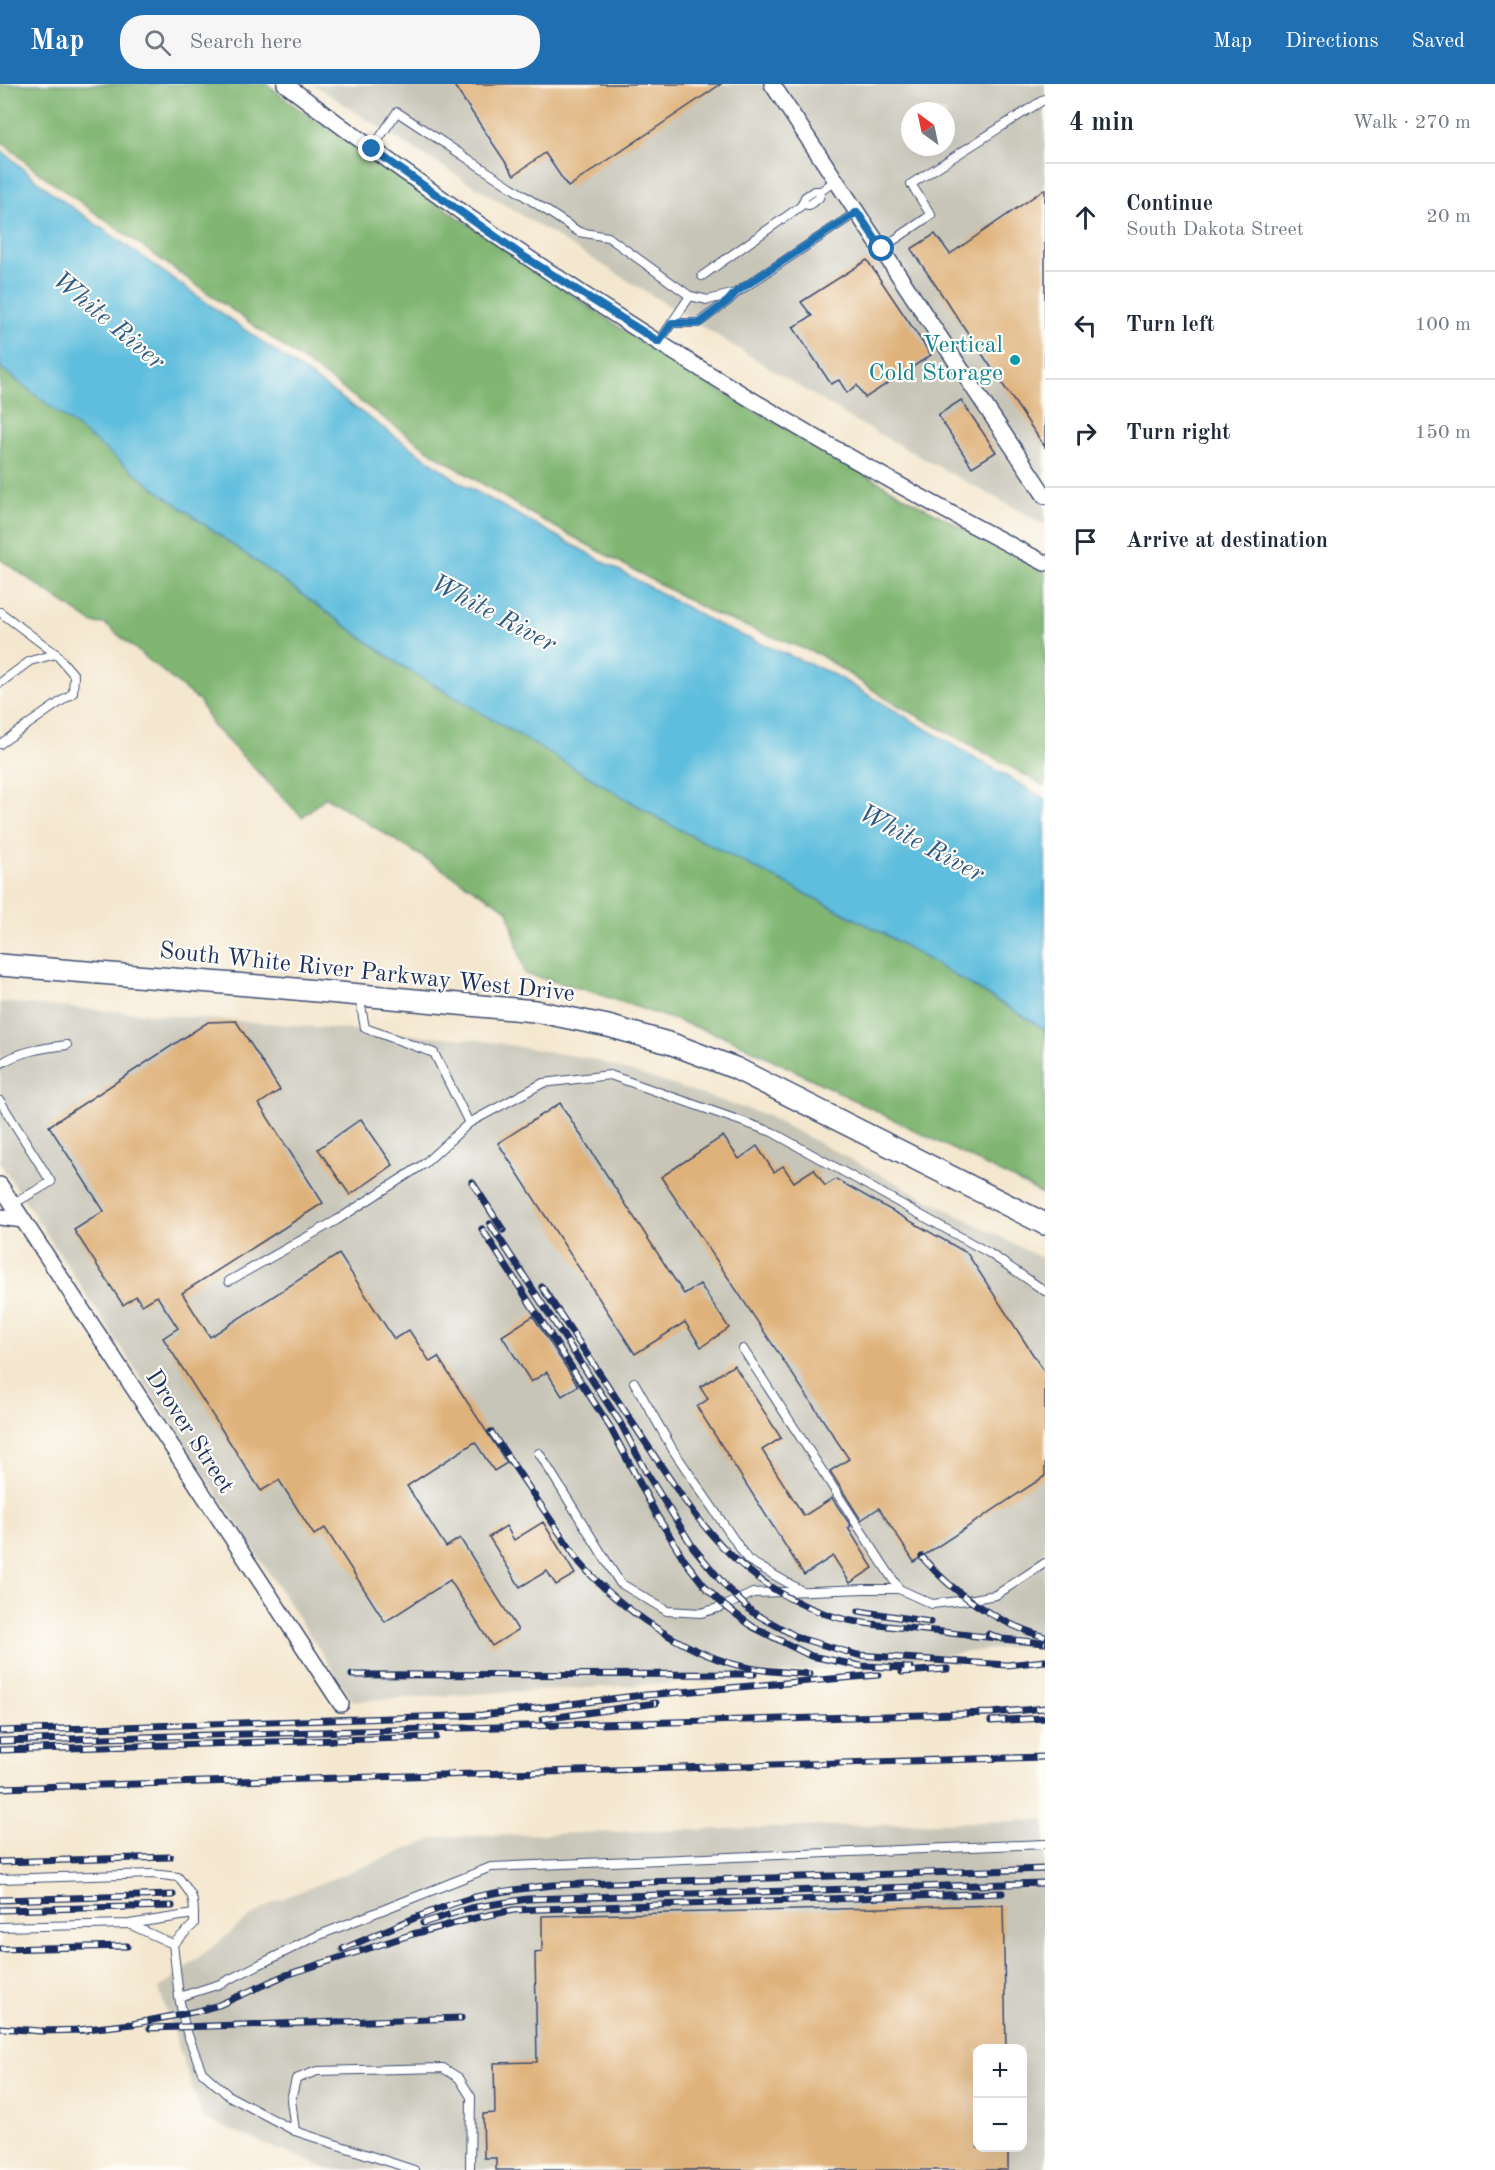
<!DOCTYPE html>
<html lang="en">
<head>
<meta charset="utf-8">
<style>
  body { margin:0; font-family:"Old Standard TT",serif; background:#f6f6f7; color:#1f2937 }
  .controls { position:absolute; right:18px; bottom:18px; display:grid; overflow:hidden; border-radius:12px; box-shadow:0 6px 24px #0002 }
  .controls button { width:54px; height:54px; display:grid; place-items:center; padding:0; border:0; border-bottom:2px solid #e0e1e3; background:#fff; color:#1f2937; font:30px sans-serif }
  .compass { position:absolute; left:901px; top:18px; width:54px; height:54px; border-radius:50%; background:#fff; box-shadow:0 6px 24px #0002; rotate:327deg }
  .stop { position:absolute; width:18px; height:18px; margin:-14px; border:4px solid #1f6fb2; border-radius:50%; background:#fff }
  .stop.end { background:#1f6fb2; border-color:#fff; box-shadow:0 2px 6px #0008 }
  .list { margin:0; padding:0; list-style:none }
  h2 { display:flex; justify-content:space-between; align-items:center; height:78px; margin:0; padding:0 24px; font-size:26px }
  h2 small { font-size:20px; font-weight:400; color:#747a83 }
  .list li { display:grid; grid-template-columns:39px 1fr auto; gap:18px; align-items:center; box-sizing:border-box; height:108px; padding:0 24px; border-top:2px solid #e0e1e3 }
  .list b { display:block; font-size:22px; white-space:nowrap }
  .list p { margin:0; font-size:20px; white-space:nowrap; color:#747a83 }
  .list em { font-size:20px; font-style:normal; color:#747a83 }
  .icon { flex:none; width:33px; height:33px; fill:none; stroke:currentColor; stroke-width:2; stroke-linecap:round; stroke-linejoin:round }
  .map { position:relative; flex:none; width:1045px; height:2086px; overflow:hidden }
  header { display:flex; align-items:center; gap:36px; box-sizing:border-box; height:84px; padding:0 30px; background:#1f6fb2; color:#fff }
  header strong { font-size:28px }
  nav { display:flex; gap:33px; margin-inline-start:auto; font-size:21px }
  .search { width:420px; height:54px; background:#f6f6f7; display:flex; align-items:center; gap:15px; box-sizing:border-box; padding:0 21px; border-radius:24px; color:#747a83; font-size:22px }
  main { display:flex }
  aside { flex:1; background:#fff }
  .map>svg:first-child { display:block }
</style>
</head>
<body>
<header>
<strong>Map</strong>
<div class="search"><svg class="icon" aria-label="search" viewBox="0 0 24 24"><circle cx="10" cy="10" r="6"/><path d="M15 15l6 6"/></svg>Search here</div>
<nav><a>Map</a><a>Directions</a><a>Saved</a></nav>
</header>
<main>
<div class="map">
<svg width="1045" height="2086" viewBox="0 0 1045 2086">
  <rect width="100%" height="100%" fill="#fdfcf7"/>
  <filter id="ink" filterUnits="userSpaceOnUse"><feTurbulence type="fractalNoise" baseFrequency=".0167" numOctaves="2"/><feDisplacementMap in="SourceGraphic" scale="12" xChannelSelector="R" yChannelSelector="G"/><feConvolveMatrix kernelMatrix="1 2 1 2 8 2 1 2 1" color-interpolation-filters="sRGB"/></filter>
  <filter id="wash" filterUnits="userSpaceOnUse"><feTurbulence type="fractalNoise" baseFrequency=".008" numOctaves="4" result="noise"/><feDisplacementMap in="SourceGraphic" scale="24" xChannelSelector="R" yChannelSelector="G"/><feGaussianBlur stdDeviation="1.35" result="paint"/><feColorMatrix in="noise" values="0 0 0 0 0 0 0 0 0 0 0 0 0 0 0 0 0 1.4 0 .05"/><feComposite in="paint" operator="in"/></filter>
  <g filter="url(#wash)">
    <rect width="100%" height="100%" fill="#f4e7cf"/>
    <g fill="#c7c5b8" fill-rule="evenodd">
      <path d="M313,0h732v441l-188,-103 -488,-301zM910,27h36v36h-36z"/>
      <polygon points="0,918 479,956 592,975 765,1031 1045,1176 1045,1559 730,1596 353,1617 0,1079"/>
      <path d="M1045,1736v350h-715l-127,-51 -44,-130 90,-71 25,-16 164,-65zM978,1964h44v100h-44z"/>
    </g>
    <g fill="#80b672" stroke="#4e7268" stroke-width="1.5">
      <polygon points="0,0 267,0 289,18 669,277 905,413 1045,488 1045,702 887,615 820,571 714,530 528,428 436,371 35,86 0,56"/>
      <polygon points="0,283 161,409 399,580 667,739 885,850 1045,945 1045,1111 731,955 586,906 525,890 508,826 326,713 302,733 212,641 200,618 105,540 93,539 0,475"/>
    </g>
    <polygon fill="#5fbedd" stroke="#3d769e" stroke-width="1.5" points="0,65 52,109 464,401 722,543 831,589 1045,715 1045,945 885,850 667,739 399,580 161,409 0,283"/>
    <g id="blocks">
      <g fill="#dfb27b">
        <polygon points="453,0 721,0 568,103 545,69 514,91"/>
        <polygon points="1045,105 1045,363 911,165 935,150 950,170"/>
        <polygon points="867,176 931,271 865,314 857,301 847,309 839,296 831,300 793,243 812,232 801,218"/>
        <polygon points="961,316 996,368 972,383 938,331"/>
        <polygon points="236,937 280,1006 259,1020 323,1119 182,1209 210,1253 339,1170 394,1255 409,1246 430,1278 438,1273 507,1379 494,1387 475,1358 407,1402 446,1463 460,1454 518,1546 492,1562 450,1496 385,1538 325,1444 314,1451 279,1396 261,1407 163,1254 178,1244 157,1212 142,1221 136,1212 123,1221 74,1146 104,1127 49,1042 208,938"/>
        <polygon points="560,1019 684,1210 700,1200 729,1244 701,1263 685,1238 635,1270 498,1059"/>
        <polygon points="361,1035 393,1081 350,1111 318,1065"/>
        <polygon points="723,1052 739,1075 757,1062 774,1088 783,1082 794,1098 814,1085 825,1102 836,1095 967,1169 1045,1289 1045,1392 914,1478 879,1424 861,1436 830,1387 849,1375 661,1093"/>
        <polygon points="533,1232 578,1302 562,1312 547,1288 531,1298 502,1252"/>
        <polygon points="734,1281 781,1354 762,1366 804,1432 832,1414 851,1442 848,1444 873,1484 850,1499 833,1472 804,1491 697,1323 708,1315 700,1303"/>
        <polygon points="543,1438 575,1490 556,1501 547,1487 520,1503 489,1453 506,1442 514,1456"/>
        <polygon points="1003,1821 1006,1965 978,1965 978,2064 1008,2064 1008,2086 496,2086 496,2074 484,2074 483,2030 495,2029 494,1979 537,1978 535,1869 542,1868 542,1832"/>
      </g>
    </g>
  </g>
  <g filter="url(#ink)">
    <use href="#blocks" fill-opacity="0" stroke="#3c4b6f" stroke-width="1.5"/>
    <g fill="none" stroke-linecap="round" stroke-linejoin="round">
      <g stroke="#3c4b6f" stroke-width="10">
        <g id="lane">
          <polyline points="372,65 397,28 579,148 608,153 690,212 708,216 736,209 857,128"/>
          <polyline points="803,120 809,121 819,114 821,107"/>
          <polyline points="881,165 931,131 911,100 1045,15"/>
          <polyline points="702,192 801,122 805,113 814,107 821,107 836,96"/>
          <polyline points="672,239 698,239 728,217 735,210"/>
          <polyline points="659,258 690,212"/>
          <polyline points="0,528 56,570 74,591 73,609 0,660"/>
          <polyline points="0,599 30,577 56,570"/>
          <polyline points="359,911 365,944 434,969 469,1039 543,999 610,991 772,1048 989,1169 1045,1207"/>
          <path d="M0,980c20,-13 43,-16 67,-19"/>
          <polyline points="0,1017 51,1098 13,1120"/>
          <polyline points="229,1197 337,1136 424,1080 469,1039"/>
          <polyline points="743,1265 899,1505"/>
          <polyline points="634,1298 673,1366 748,1476 802,1507"/>
          <polyline points="539,1369 620,1499 667,1527 701,1529 725,1522 753,1509 865,1505 899,1505 932,1520 968,1516 996,1511 1045,1479"/>
          <path d="M0,1795l152,-5 26,3c17,21 16,20 16,47l-21,20 6,53 6,30 17,45 27,24 66,35 119,39"/>
          <polyline points="131,1841 173,1860"/>
          <polyline points="0,1843 129,1840 194,1830"/>
          <polyline points="179,1913 220,1900 317,1852 491,1783 1045,1760"/>
          <polyline points="295,2047 291,2016 296,1995 317,1987 443,1984 459,1994 471,2013 470,2086"/>
        </g>
      </g>
      <g stroke="#3c4b6f" stroke-width="18">
        <g id="street">
          <path d="M285,0c239,181 493,342 760,479"/>
          <polyline points="772,0 1045,412"/>
          <polyline points="0,1101 341,1620"/>
          <polyline points="0,1133 23,1136"/>
        </g>
      </g>
      <g stroke="#3c4b6f" stroke-width="24">
        <polyline id="secondary" points="0,881 284,904 535,927 608,942 672,960 735,984 1045,1140"/>
      </g>
      <use href="#lane" stroke="#fff" stroke-width="8"/>
      <use href="#street" stroke="#fff" stroke-width="15"/>
      <use href="#secondary" stroke="#fff" stroke-width="21"/>
      <g stroke="#1b2f5e" stroke-width="7">
        <g id="rail">
          <polyline points="472,1098 503,1146"/>
          <polyline points="490,1140 621,1340 646,1388 693,1463 726,1503 752,1528 799,1554 858,1571 1007,1581 1045,1577"/>
          <polyline points="482,1145 610,1343 655,1428 685,1477 707,1505 725,1522 753,1543 811,1572 861,1582 911,1584"/>
          <path d="M542,1203c32,48 64,96 96,144 51,77 94,151 188,183 26,9 53,11 80,14 30,3 60,7 91,10"/>
          <path d="M491,1348l89,131c41,47 108,93 170,105 20,4 40,4 60,6"/>
          <path d="M922,1473c32,37 75,66 123,80"/>
          <polyline points="859,1527 930,1538"/>
          <polyline points="989,1550 1002,1555 1045,1559"/>
          <polyline points="902,1588 947,1585"/>
          <polyline points="352,1591 754,1590"/>
          <polyline points="543,1635 656,1619"/>
          <polyline points="991,1637 1045,1634"/>
          <polyline points="0,1647 482,1631 635,1612 878,1591"/>
          <polyline points="0,1657 992,1629 1045,1624"/>
          <polyline points="0,1666 436,1653"/>
          <polyline points="0,1704 1045,1673"/>
          <polyline points="0,1778 170,1773"/>
          <polyline points="0,1816 173,1811"/>
          <polyline points="0,1826 172,1822"/>
          <polyline points="423,1839 470,1824 527,1815 1045,1799"/>
          <polyline points="0,1865 127,1862"/>
          <path d="M343,1865c42,-18 84,-38 128,-51 27,-7 55,-10 82,-13l492,-16"/>
          <polyline points="0,1944 40,1947 87,1946"/>
          <polyline points="150,1944 461,1934"/>
          <polyline points="78,1946 132,1940 198,1927 219,1921 283,1892 413,1850 479,1833 514,1826 1002,1809"/>
        </g>
      </g>
      <use href="#rail" stroke="#fdfcf7" stroke-width="4.5" stroke-dasharray="14" stroke-linecap="butt"/>
    </g>
  </g>
  <g fill="none" stroke-linecap="round" stroke-linejoin="round" filter="url(#ink)">
    <polyline stroke="#1f6fb2" stroke-width="8" points="372,65 523,172 659,258 672,239 699,239 728,217 736,208 857,128 882,165"/>
  </g>
  <circle fill="#0f9aa8" stroke="#fdfcf7" stroke-width="2" cx="1015" cy="276" r="6"/>
  <g text-anchor="middle" dominant-baseline="central" stroke-width="4.5" stroke-linejoin="round" paint-order="stroke">
    <g font-size="24" fill="#0d838f" stroke="#fdfcf7" text-anchor="end">
      <text x="1003" y="262">Vertical<tspan x="1003" dy="28">Cold Storage</tspan></text>
    </g>
    <g font-size="24" fill="#1b2f5e" stroke="#fdfcf7">
      <text transform="translate(367 889) rotate(6)">South White River Parkway West Drive</text>
      <text transform="translate(189 1348) rotate(57)">Drover Street</text>
    </g>
    <g font-size="26" font-style="italic" fill="#2f5a84" stroke="#fdfcf7">
      <text transform="translate(108 237) rotate(40)">White River</text>
      <text transform="translate(493 530) rotate(28)">White River</text>
      <text transform="translate(921 760) rotate(28)">White River</text>
    </g>
  </g>
</svg>
<div class="controls">
<button>+</button>
<button>−</button>
</div>
<svg class="compass" viewBox="-18 -18 36 36"><path d="M0-13l5 13h-10z" fill="#e53935"/><path d="M0 13l5-13h-10z" fill="#747a83"/></svg>
<div class="stop" style="left:882px;top:165px"></div>
<div class="stop end" style="left:372px;top:65px"></div>
</div>
<aside>
<h2>4 min<small>Walk · 270 m</small></h2>
<ul class="list">
<li><svg class="icon" aria-label="ahead" viewBox="0 0 24 24"><path d="M12 20V5M6 11l6-6 6 6"/></svg><div><b>Continue</b><p>South Dakota Street</p></div><em>20 m</em></li>
<li><svg class="icon" aria-label="left" viewBox="0 0 24 24"><path d="M17 20v-9H6M10 6l-5 5 5 5"/></svg><div><b>Turn left</b></div><em>100 m</em></li>
<li><svg class="icon" aria-label="right" viewBox="0 0 24 24"><path d="M7 20v-9h11M14 6l5 5-5 5"/></svg><div><b>Turn right</b></div><em>150 m</em></li>
<li><svg class="icon" aria-label="arrive" viewBox="0 0 24 24"><path d="M6 21V4h12l-3 4 3 4H6"/></svg><div><b>Arrive at destination</b></div></li>
</ul>
</aside>
</main>
</body>
</html>
